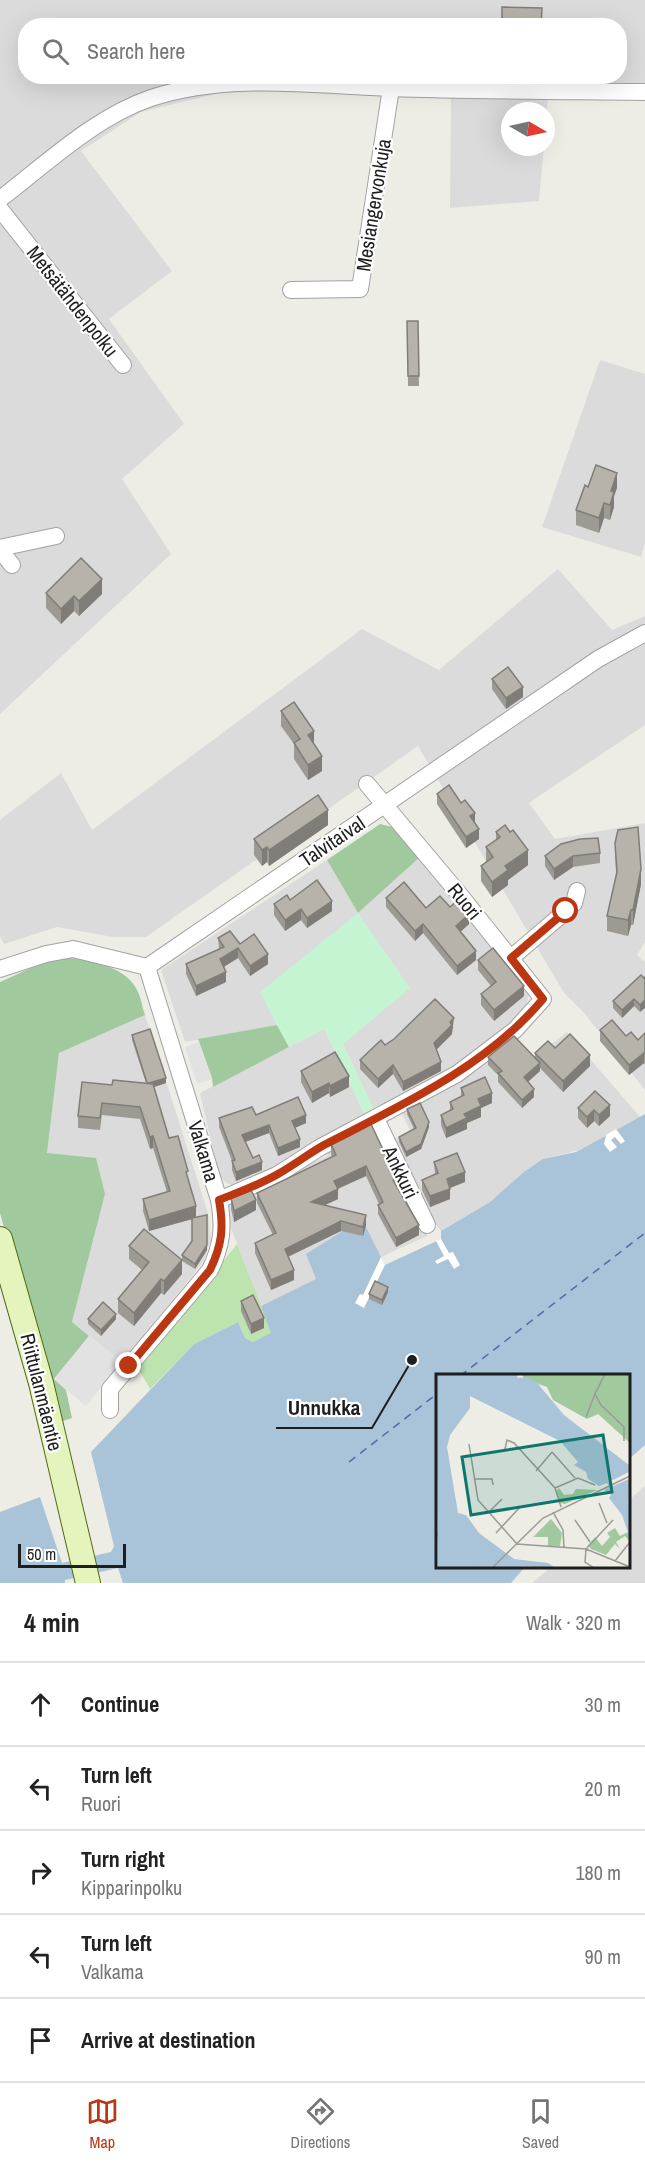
<!DOCTYPE html>
<html lang="en">
<head>
<meta charset="utf-8">
<style>
  body { margin:0; font-family:"Archivo Narrow",sans-serif; background:#f2f2f2; color:#222 }
  .compass { position:absolute; left:501px; top:102px; width:54px; height:54px; border-radius:50%; background:#fff; box-shadow:0 6px 24px #0002; rotate:99deg }
  .scale { position:absolute; left:18px; bottom:15px; width:108px; box-sizing:border-box; padding-left:6px; border:3px solid #1e1e1e; border-top:0; font-size:16px; line-height:21px; white-space:nowrap; color:#1e1e1e; -webkit-text-stroke:4px #fff; paint-order:stroke }
  .stop { position:absolute; width:18px; height:18px; margin:-14px; border:4px solid #ba3711; border-radius:50%; background:#fff }
  .stop.end { background:#ba3711; border-color:#fff; box-shadow:0 2px 6px #0008 }
  .list { margin:0; padding:0; list-style:none }
  h2 { display:flex; justify-content:space-between; align-items:center; height:78px; margin:0; padding:0 24px; font-size:26px }
  h2 small { font-size:20px; font-weight:400; color:#767676 }
  .list li { display:grid; grid-template-columns:39px 1fr auto; gap:18px; align-items:center; box-sizing:border-box; height:84px; padding:0 24px; border-top:2px solid #e0e0e0 }
  .list b { display:block; font-size:22px; white-space:nowrap }
  .list p { margin:0; font-size:20px; white-space:nowrap; color:#767676 }
  .list em { font-size:20px; font-style:normal; color:#767676 }
  .icon { flex:none; width:33px; height:33px; fill:none; stroke:currentColor; stroke-width:2; stroke-linecap:round; stroke-linejoin:round }
  .map { position:relative; flex:none; width:645px; height:1583px; overflow:hidden }
  .search { position:absolute; background:#fff; box-shadow:0 6px 24px #0002; left:18px; right:18px; top:18px; height:66px; display:flex; align-items:center; gap:15px; box-sizing:border-box; padding:0 21px; border-radius:24px; color:#767676; font-size:22px }
  .sheet { height:498px; background:#fff }
  nav { display:flex; justify-content:space-around; align-items:center; box-sizing:border-box; height:84px; border-top:2px solid #e0e0e0; background:#fff; font-size:16px; color:#767676 }
  nav a { display:grid; justify-items:center; gap:3px }
  nav .on { color:#ba3711 }
  .map>svg:first-child { display:block }
</style>
</head>
<body>
<div class="map">
<svg width="645" height="1583" viewBox="0 0 645 1583">
  <rect width="100%" height="100%" fill="#eeede5"/>
  <g fill="#dcdbdb" fill-rule="evenodd">
    <path d="M0,0h645v99l-97,1 -2,15v-4h-36v36h34l-5,54 -89,7 1,-112 -215,-7 -95,23 -60,39 91,120 -63,48 75,105 -62,55 49,75 -171,160zM26,26h594v50h-594z"/>
    <polygon points="600,360 645,374 645,543 641,557 542,527"/>
    <polygon points="558,569 612,630 645,616 645,725 529,803 555,839 645,823 645,942 637,955 645,962 645,1090 585,1014 564,993 418,746 146,937 113,937 57,927 4,944 0,936 0,820 61,773 92,830 362,629 439,670"/>
    <polygon points="420,857 529,993 526,1009 445,1075 373,1108 343,1044 358,914 261,992 277,1025 185,1042 161,970 327,860 358,913"/>
    <polygon points="145,1015 208,1213 211,1240 203,1262 122,1362 72,1322 105,1194 47,1153 59,1053"/>
    <polygon points="324,1029 364,1113 314,1143 282,1165 233,1186 224,1181 218,1172 200,1093"/>
    <polygon points="567,1032 640,1117 579,1150 543,1159 490,1202 441,1231 429,1216 392,1140 411,1133 402,1113 477,1071 512,1038 532,1059"/>
    <polygon points="375,1127 427,1236 381,1257 362,1220 317,1279 261,1306 223,1207 297,1177 301,1168 327,1156 329,1151"/>
    <polygon points="645,1486 645,1583 532,1583 551,1567 628,1566 629,1500"/>
  </g>
  <polygon fill="#bde4af" points="237,1244 272,1333 253,1342 245,1338 238,1322 194,1344 150,1389 138,1368"/>
  <g fill="#a0ca9d">
    <polygon points="380,824 392,827 420,857 358,913 327,860"/>
    <path d="M69,958c24,3 54,8 67,30 5,8 6,19 9,27l-86,38 -12,100 49,5 9,36 -33,128 17,14 -35,43 12,11 6,28 -15,5 -57,-210v-231l44,-20z"/>
    <polygon points="277,1025 289,1047 213,1087 212,1078 198,1039"/>
  </g>
  <polygon fill="#c5f4d3" points="358,913 410,988 343,1044 373,1108 364,1113 324,1029 289,1047 260,992"/>
  <g fill="#e2e2e2">
    <polygon points="199,1042 212,1079 197,1084 185,1047"/>
    <polygon points="89,1336 122,1362 86,1406 54,1379"/>
  </g>
  <polygon fill="#a9c3d8" points="645,1114 645,1445 629,1459 628,1376 438,1376 438,1566 525,1567 511,1583 123,1583 118,1568 65,1580 65,1583 0,1583 0,1512 40,1497 62,1563 111,1552 114,1546 91,1452 194,1344 238,1322 245,1338 253,1342 271,1333 261,1306 316,1279 306,1254 362,1219 385,1265 441,1239 441,1231 490,1202 524,1172 543,1159 576,1152"/>
  <g fill="#fff">
    <polygon points="616,1129 625,1141 621,1144 615,1137 611,1140 617,1147 610,1152 604,1144 606,1135"/>
    <polygon points="441,1239 449,1253 453,1252 460,1265 454,1269 448,1259 437,1264 435,1261 444,1256 436,1241"/>
    <polygon points="381,1257 385,1265 364,1308 355,1303 360,1294 363,1295"/>
  </g>
  <g fill="none" stroke-linecap="round" stroke-linejoin="round">
    <g stroke="#536aa5" stroke-width="1.5" stroke-dasharray="8 6" stroke-linecap="butt">
      <polyline points="460,1376 645,1233"/>
      <polyline points="349,1462 438,1393"/>
    </g>
    <g stroke="#a2a2a2" stroke-width="18">
      <g id="street">
        <path d="M0,199c46,-35 95,-82 151,-101 77,-25 159,-13 239,-10 85,3 170,3 255,4"/>
        <polyline points="0,209 123,365"/>
        <polyline points="291,290 360,289 391,88"/>
        <polyline points="0,548 56,536"/>
        <polyline points="0,550 12,565"/>
        <polyline points="511,958 566,911 574,903 577,891"/>
        <polyline points="0,969 46,954 73,949 147,967 598,659 645,633"/>
        <polyline points="376,1119 427,1225"/>
        <polyline points="219,1200 277,1175 319,1148 457,1074 515,1030 543,999 460,895 367,784"/>
        <path d="M110,1410v-21l100,-119c12,-25 14,-42 9,-70l-72,-233"/>
      </g>
    </g>
    <g stroke="#4d6b0e" stroke-width="26">
      <polyline id="secondary" points="0,1239 41,1383 88,1583"/>
    </g>
    <use href="#street" stroke="#fff" stroke-width="16"/>
    <use href="#secondary" stroke="#e5f4bd" stroke-width="24"/>
  </g>
  <g fill="#9d9a93">
    <polygon points="407,321 418,321 419,386 408,386"/>
    <polygon points="588,487 617,488 614,496 614,507 610,520 604,518 599,533 576,525 576,510"/>
    <polygon points="46,593 102,594 79,616 74,611 61,624 46,608"/>
    <polygon points="492,679 523,697 506,709 492,689"/>
    <polygon points="281,711 314,744 322,771 308,780 294,759 294,744 281,726"/>
    <polygon points="437,794 475,822 479,839 466,848 437,804"/>
    <polygon points="328,825 269,866 267,862 262,866 254,855 254,839"/>
    <polygon points="496,832 528,865 508,880 508,885 492,897 481,881 481,866 486,862 486,847 496,840"/>
    <polygon points="615,843 641,884 633,925 631,925 628,936 607,931 607,916 616,875"/>
    <polygon points="600,853 600,863 573,867 554,880 545,866 545,856"/>
    <polygon points="386,898 426,908 450,907 469,924 460,932 476,960 457,975 423,933 415,941 386,907"/>
    <polygon points="290,900 332,911 307,928 301,920 285,931 274,915 274,904"/>
    <polygon points="218,938 240,944 268,964 250,976 238,958 224,967 226,982 196,996 186,974 186,964 219,949"/>
    <polygon points="478,960 524,996 494,1021 481,1005 481,994 491,986 478,970"/>
    <polygon points="641,975 640,1012 634,1006 622,1018 613,1008 613,1001"/>
    <polygon points="454,1027 452,1029 452,1034 436,1050 441,1071 403,1091 393,1074 378,1088 360,1069 360,1060 394,1039"/>
    <polygon points="600,1030 626,1036 638,1040 645,1033 645,1065 644,1063 629,1075 600,1041"/>
    <polygon points="132,1035 166,1083 154,1087 169,1138 188,1181 196,1218 207,1215 207,1250 195,1269 182,1261 182,1255 192,1241 192,1219 149,1231 143,1211 143,1199 167,1192 153,1148 150,1149 140,1119 102,1115 100,1130 78,1128 78,1116 112,1085 146,1083 132,1040"/>
    <polygon points="555,1048 590,1066 563,1092 540,1068 540,1071 528,1082 534,1097 522,1108 498,1082 498,1075 488,1065 488,1057 535,1058 535,1053"/>
    <polygon points="301,1071 349,1087 330,1097 329,1093 312,1103 301,1082"/>
    <polygon points="461,1088 492,1103 481,1108 481,1117 467,1123 467,1129 446,1138 441,1125 441,1115 450,1111 450,1102 461,1097"/>
    <polygon points="595,1091 610,1116 599,1126 594,1121 587,1128 578,1118 578,1108"/>
    <polygon points="407,1109 429,1127 421,1149 406,1157 399,1142 399,1137 414,1129 407,1114"/>
    <polygon points="256,1115 306,1123 295,1128 300,1147 278,1156 269,1133 246,1142 253,1158 262,1170 236,1181 232,1170 232,1161 219,1127 219,1118"/>
    <polygon points="331,1144 397,1186 419,1235 396,1247 378,1214 378,1205 379,1204 366,1176 338,1189 338,1199 324,1205 366,1225 363,1236 341,1231 288,1257 294,1280 271,1290 255,1253 255,1243 273,1235 257,1203 257,1193 332,1157 331,1154"/>
    <polygon points="434,1162 465,1182 450,1188 450,1199 430,1207 422,1190 422,1180 435,1174"/>
    <polygon points="231,1198 256,1210 234,1222 231,1209"/>
    <polygon points="129,1246 182,1274 164,1295 161,1293 134,1326 118,1313 118,1299 142,1270 129,1259"/>
    <polygon points="388,1292 382,1305 369,1299 369,1294"/>
    <polygon points="241,1301 264,1328 251,1334 241,1311"/>
    <polygon points="88,1319 116,1319 101,1336 88,1324"/>
  </g>
  <g fill="#807d78">
    <polygon points="617,473 617,488 614,496 614,507 610,520 611,491"/>
    <polygon points="604,503 604,518 599,533 599,518"/>
    <polygon points="102,579 102,594 79,616 79,601"/>
    <polygon points="74,596 74,611 61,624 61,609"/>
    <polygon points="523,687 523,697 506,709 506,698"/>
    <polygon points="314,731 314,747 308,735"/>
    <polygon points="322,756 322,771 308,780 308,765"/>
    <polygon points="328,810 328,825 269,866 269,850"/>
    <polygon points="475,813 475,824 470,816"/>
    <polygon points="479,829 479,839 466,848 466,837"/>
    <polygon points="267,847 267,862 262,866 262,850"/>
    <polygon points="528,850 528,865 508,880 508,885 492,897 492,882 505,866"/>
    <polygon points="573,856 573,867 554,880 554,869"/>
    <polygon points="641,869 641,884 633,925 633,910"/>
    <polygon points="332,901 332,911 307,928 307,918"/>
    <polygon points="301,909 301,920 285,931 285,920"/>
    <polygon points="631,910 631,925 628,936 628,920"/>
    <polygon points="469,914 469,924 456,936 456,926"/>
    <polygon points="423,924 423,933 415,941 415,931"/>
    <polygon points="238,948 238,958 220,969 220,959"/>
    <polygon points="476,951 476,960 457,975 457,966"/>
    <polygon points="268,954 268,964 250,976 250,966"/>
    <polygon points="226,972 226,982 196,996 196,986"/>
    <polygon points="524,986 524,996 494,1021 494,1010"/>
    <polygon points="634,999 634,1006 622,1018 622,1010"/>
    <polygon points="645,1000 645,1008 640,1012 640,1005"/>
    <polygon points="454,1018 452,1034 434,1052 434,1043"/>
    <polygon points="644,1053 644,1063 629,1075 629,1065"/>
    <polygon points="590,1055 590,1066 563,1092 563,1081"/>
    <polygon points="441,1062 441,1071 403,1091 403,1082"/>
    <polygon points="540,1063 540,1071 524,1085 524,1077"/>
    <polygon points="393,1065 393,1074 378,1088 378,1079"/>
    <polygon points="349,1076 349,1087 330,1097 330,1086"/>
    <polygon points="166,1078 166,1083 148,1089 148,1084"/>
    <polygon points="329,1083 329,1093 312,1103 312,1092"/>
    <polygon points="534,1089 534,1097 522,1108 522,1100"/>
    <polygon points="492,1093 492,1103 481,1108 481,1117 467,1123 467,1129 446,1138 446,1128 464,1114 478,1099"/>
    <polygon points="610,1105 610,1116 599,1126 599,1115"/>
    <polygon points="594,1110 594,1121 587,1128 587,1117"/>
    <polygon points="306,1115 306,1123 292,1129 292,1121"/>
    <polygon points="429,1122 429,1127 421,1149 406,1157 406,1152"/>
    <polygon points="269,1125 269,1133 242,1143 242,1135"/>
    <polygon points="153,1136 153,1148 150,1149 150,1137"/>
    <polygon points="300,1139 300,1147 278,1156 278,1148"/>
    <polygon points="262,1162 262,1170 236,1181 236,1172"/>
    <polygon points="366,1166 366,1176 334,1190 334,1181"/>
    <polygon points="465,1172 465,1182 447,1189 447,1179"/>
    <polygon points="338,1189 338,1199 311,1212 311,1202"/>
    <polygon points="450,1189 450,1199 430,1207 430,1196"/>
    <polygon points="256,1200 256,1210 234,1222 234,1211"/>
    <polygon points="196,1206 196,1218 149,1231 149,1220"/>
    <polygon points="366,1215 366,1225 363,1236 363,1227"/>
    <polygon points="341,1221 341,1231 285,1258 285,1249"/>
    <polygon points="419,1225 419,1235 396,1247 396,1238"/>
    <polygon points="207,1245 207,1250 195,1269 195,1264"/>
    <polygon points="182,1260 182,1274 164,1295 164,1281"/>
    <polygon points="294,1270 294,1280 271,1290 271,1280"/>
    <polygon points="161,1279 161,1293 134,1326 134,1313"/>
    <polygon points="388,1287 388,1292 382,1305 382,1300"/>
    <polygon points="116,1314 116,1319 101,1336 101,1330"/>
    <polygon points="264,1318 264,1328 251,1334 251,1324"/>
  </g>
  <g fill="#b7b3ab" stroke="#807d78" stroke-width="1.5">
    <polygon points="502,7 542,8 541,26 502,26"/>
    <polygon points="407,321 418,321 419,376 408,376"/>
    <polygon points="596,465 617,473 611,491 614,492 610,505 604,503 599,518 576,510 585,485 588,487"/>
    <polygon points="81,558 102,579 79,601 74,596 61,609 46,593"/>
    <polygon points="508,667 523,687 506,698 492,679"/>
    <polygon points="294,702 314,731 308,735 322,756 308,765 294,743 300,739 281,711"/>
    <polygon points="449,785 461,803 465,800 475,813 470,816 479,829 466,837 437,794"/>
    <polygon points="318,795 328,810 269,850 267,847 262,850 254,839"/>
    <polygon points="505,825 510,832 513,830 528,850 505,866 508,870 492,882 481,866 493,857 486,847 500,837 496,832"/>
    <polygon points="638,827 641,869 633,910 631,910 628,920 607,916 617,872 615,843 618,830"/>
    <polygon points="598,838 600,853 573,856 554,869 545,856 561,844 580,839"/>
    <polygon points="317,880 332,901 307,918 301,909 285,920 274,904 287,895 290,900"/>
    <polygon points="404,882 426,908 440,896 450,907 457,901 469,914 456,926 476,951 457,966 423,924 415,931 386,898"/>
    <polygon points="230,931 240,944 254,934 268,954 250,966 238,948 220,959 226,972 196,986 186,964 224,947 218,938"/>
    <polygon points="493,948 524,986 494,1010 481,994 496,982 478,960"/>
    <polygon points="641,975 644,978 645,977 645,1000 640,1005 634,999 622,1010 613,1001"/>
    <polygon points="435,999 454,1018 450,1022 452,1025 434,1043 441,1062 403,1082 393,1065 378,1079 360,1060 381,1040 385,1045 394,1039"/>
    <polygon points="612,1020 626,1036 631,1032 638,1040 645,1033 645,1054 644,1053 629,1065 600,1030"/>
    <polygon points="150,1029 166,1078 149,1083 147,1083 132,1035"/>
    <polygon points="570,1034 590,1055 563,1081 535,1053 548,1041 555,1048"/>
    <polygon points="514,1036 540,1063 524,1077 534,1089 522,1100 498,1073 502,1071 488,1057"/>
    <polygon points="335,1052 349,1076 330,1086 329,1083 312,1092 301,1071"/>
    <polygon points="485,1077 492,1093 478,1099 481,1106 464,1114 467,1118 446,1128 441,1115 453,1109 450,1102 464,1095 461,1088"/>
    <polygon points="113,1080 153,1084 169,1138 178,1136 188,1171 186,1172 196,1206 149,1220 143,1199 170,1191 153,1136 150,1137 140,1107 102,1103 100,1118 78,1116 82,1082 112,1085"/>
    <polygon points="595,1091 610,1105 599,1115 594,1110 587,1117 578,1108"/>
    <polygon points="298,1097 306,1115 292,1121 300,1139 278,1148 269,1125 242,1135 253,1158 259,1155 262,1162 236,1172 232,1161 235,1160 219,1118 252,1107 256,1115"/>
    <polygon points="420,1103 429,1122 421,1144 406,1152 399,1137 416,1128 407,1109"/>
    <polygon points="371,1124 397,1179 393,1180 419,1225 396,1238 378,1205 383,1202 366,1166 334,1181 338,1189 311,1202 366,1215 363,1227 341,1221 285,1249 294,1270 271,1280 255,1243 276,1233 257,1193 336,1155 331,1144"/>
    <polygon points="457,1153 465,1172 447,1179 450,1189 430,1196 422,1180 438,1173 434,1162"/>
    <polygon points="250,1188 256,1200 234,1211 231,1198"/>
    <polygon points="207,1215 207,1245 195,1264 182,1255 192,1241 192,1218"/>
    <polygon points="144,1229 182,1260 164,1281 161,1279 134,1313 118,1299 149,1262 129,1246"/>
    <polygon points="375,1281 388,1287 382,1300 369,1294"/>
    <polygon points="253,1295 264,1318 251,1324 241,1301"/>
    <polygon points="103,1302 116,1314 101,1330 88,1319"/>
  </g>
  <g fill="none" stroke-linecap="round" stroke-linejoin="round">
    <path stroke="#ba3711" stroke-width="8" d="M129,1366l81,-96c12,-25 14,-42 9,-70 20,-8 40,-15 59,-26 16,-9 30,-20 46,-29 78,-40 162,-78 219,-146l-32,-41 55,-47"/>
  </g>
  <g text-anchor="middle" dominant-baseline="central" stroke-width="4.5" stroke-linejoin="round" paint-order="stroke">
    <g font-size="20" fill="#1e1e1e" stroke="#fff">
      <text transform="translate(373 205) rotate(-81)">Mesiangervonkuja</text>
      <text transform="translate(73 301) rotate(52)">Metsätähdenpolku</text>
      <text transform="translate(332 841) rotate(-34)">Talvitaival</text>
      <text transform="translate(465 901) rotate(51)">Ruori</text>
      <text transform="translate(204 1151) rotate(73)">Valkama</text>
      <text transform="translate(401 1172) rotate(64)">Ankkuri</text>
      <text transform="translate(42 1392) rotate(76)">Riittulanmäentie</text>
    </g>
  </g>
  <g transform="translate(436 1374)">
    <rect width="194" height="194" fill="#eeede5"/>
    <path d="M86,0h107v68l-31,-28 -11,5 -34,-19 -6,-13 -23,-8zM123,114l5,7 9,-1 3,-5 21,1 -32,14 -5,-1 -4,-12zM115,145l11,14 -2,13h-12v-9h-15zM179,154l5,8 8,-4 1,3v6l-4,-5 -9,6 4,7 -5,-5 -9,11 -15,-6 -3,-4 7,-8 7,9 8,-9 -3,-4z" fill="#a0ca9d"/>
    <path d="M0,0h80l2,4 9,-1 11,7 26,31 65,50v7l-20,10 2,5 18,-8v56l-7,-20 -13,-17 2,-3 -7,-5 5,-3 -2,-4 -8,3 -11,-7 -2,-7 -12,-7 4,-3 -18,-21 -90,-45v12l-20,27 -3,12 11,66 8,2 13,18 35,26 34,4 6,4 -116,1z" fill="#a9c3d8"/>
    <path fill="none" stroke="#a9c3d8" stroke-width="3" d="M35,0l81,48 44,41M0,160l50,34"/>
    <path fill="none" stroke="#9b9a95" stroke-width="1.5" d="M169,0l-10,20 6,11 23,22v14M150,43l9,-23M33,70l9,56 39,44 69,5 44,18M69,75l2,-9 7,3 41,45 6,19M116,78l23,26M100,97l16,-19M38,105h18l1,6M119,114l23,-10 17,7M163,129l8,20M53,138l13,-13M117,138l10,18 1,18M139,146l15,22M60,159l25,-27M179,187l15,-19M56,194l51,-50 87,-42M158,194l-9,-6 1,-13 27,-29"/>
    <path fill="#0f766e" fill-opacity="0.15" stroke="#0f766e" stroke-width="3" d="M167,61l9,57 -141,23 -9,-58z"/>
    <rect width="194" height="194" fill="none" stroke="#1e1e1e" stroke-width="3"/>
  </g>
  <path fill="none" stroke="#1e1e1e" stroke-width="2" d="M412 1360L372 1428H276"/>
  <circle fill="#1e1e1e" stroke="#fff" stroke-width="2" cx="412" cy="1360" r="6"/>
  <g font-size="21" text-anchor="middle" font-weight="bold" fill="#1e1e1e" stroke="#fff" stroke-width="4.5" stroke-linejoin="round" paint-order="stroke">
    <text x="324" y="1415">Unnukka</text>
  </g>
</svg>
<svg class="compass" viewBox="-18 -18 36 36"><path d="M0-13l5 13h-10z" fill="#e53935"/><path d="M0 13l5-13h-10z" fill="#767676"/></svg>
<div class="scale">50 m</div>
<div class="stop" style="left:566px;top:911px"></div>
<div class="stop end" style="left:129px;top:1366px"></div>
<div class="search"><svg class="icon" aria-label="search" viewBox="0 0 24 24"><circle cx="10" cy="10" r="6"/><path d="M15 15l6 6"/></svg>Search here</div>
</div>
<section class="sheet">
<h2>4 min<small>Walk · 320 m</small></h2>
<ul class="list">
<li><svg class="icon" aria-label="ahead" viewBox="0 0 24 24"><path d="M12 20V5M6 11l6-6 6 6"/></svg><div><b>Continue</b></div><em>30 m</em></li>
<li><svg class="icon" aria-label="left" viewBox="0 0 24 24"><path d="M17 20v-9H6M10 6l-5 5 5 5"/></svg><div><b>Turn left</b><p>Ruori</p></div><em>20 m</em></li>
<li><svg class="icon" aria-label="right" viewBox="0 0 24 24"><path d="M7 20v-9h11M14 6l5 5-5 5"/></svg><div><b>Turn right</b><p>Kipparinpolku</p></div><em>180 m</em></li>
<li><svg class="icon" aria-label="left" viewBox="0 0 24 24"><path d="M17 20v-9H6M10 6l-5 5 5 5"/></svg><div><b>Turn left</b><p>Valkama</p></div><em>90 m</em></li>
<li><svg class="icon" aria-label="arrive" viewBox="0 0 24 24"><path d="M6 21V4h12l-3 4 3 4H6"/></svg><div><b>Arrive at destination</b></div></li>
</ul>
</section>
<nav>
<a class="on"><svg class="icon" aria-label="map" viewBox="0 0 24 24"><path d="M3 6l6-2 6 2 6-2v14l-6 2-6-2-6 2zM9 4v14M15 6v14"/></svg>Map</a>
<a><svg class="icon" aria-label="directions" viewBox="0 0 24 24"><path d="M12 3l9 9-9 9-9-9zM9 14v-3h6M13 9l2 2-2 2"/></svg>Directions</a>
<a><svg class="icon" aria-label="saved" viewBox="0 0 24 24"><path d="M7 4h10v16l-5-4-5 4z"/></svg>Saved</a>
</nav>
</body>
</html>
